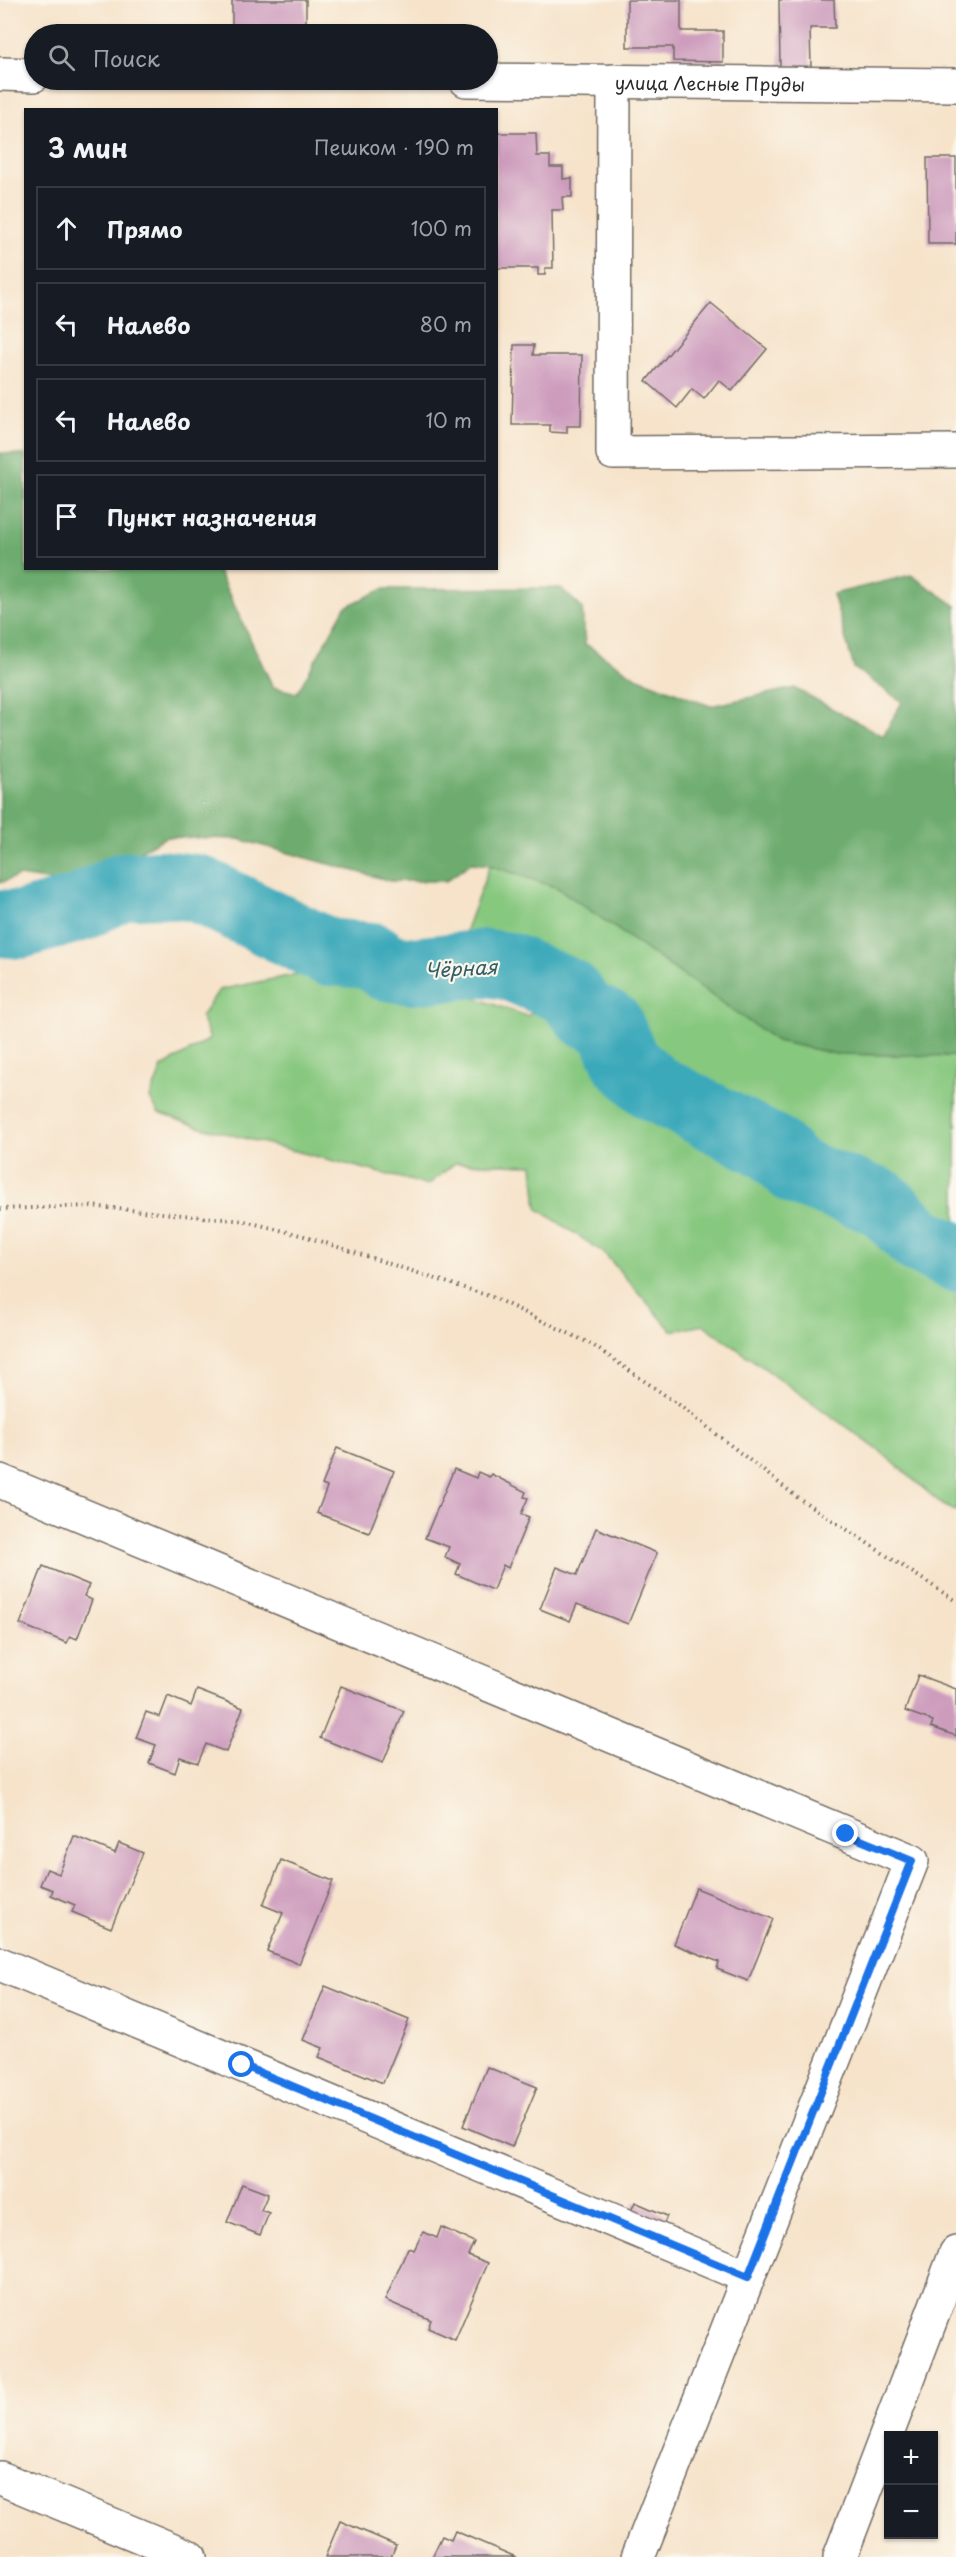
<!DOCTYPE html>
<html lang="ru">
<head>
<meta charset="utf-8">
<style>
  body { margin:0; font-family:"Playpen Sans",sans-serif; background:#20242c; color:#f1f3f6 }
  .controls { position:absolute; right:18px; bottom:18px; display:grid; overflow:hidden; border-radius:0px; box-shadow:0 2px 4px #0004 }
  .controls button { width:54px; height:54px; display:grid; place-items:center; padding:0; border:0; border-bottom:2px solid #363941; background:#171b24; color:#f1f3f6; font:30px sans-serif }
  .stop { position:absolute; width:18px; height:18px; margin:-14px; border:4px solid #1a73e8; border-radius:50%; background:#fff }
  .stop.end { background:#1a73e8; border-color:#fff; box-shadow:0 2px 6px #0008 }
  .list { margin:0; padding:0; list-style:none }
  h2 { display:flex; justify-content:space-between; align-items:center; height:78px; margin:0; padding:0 24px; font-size:26px }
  h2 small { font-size:20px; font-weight:400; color:#9ea1a6 }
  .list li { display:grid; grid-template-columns:39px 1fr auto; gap:18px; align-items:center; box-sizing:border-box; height:84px; margin:0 12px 12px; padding:0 12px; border:2px solid #363941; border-radius:0px }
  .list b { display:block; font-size:22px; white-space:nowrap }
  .list em { font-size:20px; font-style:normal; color:#9ea1a6 }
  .icon { flex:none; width:33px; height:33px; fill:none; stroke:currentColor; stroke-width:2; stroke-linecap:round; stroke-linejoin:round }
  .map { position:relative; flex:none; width:956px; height:2557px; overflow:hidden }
  .search { position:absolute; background:#171b24; box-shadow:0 2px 4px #0004; left:24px; top:24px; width:474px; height:66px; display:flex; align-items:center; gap:15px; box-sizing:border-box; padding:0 21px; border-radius:33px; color:#9ea1a6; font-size:22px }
  .panel { position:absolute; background:#171b24; box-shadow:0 2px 4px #0004; left:24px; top:108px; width:474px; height:462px; border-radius:0px }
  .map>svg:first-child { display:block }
</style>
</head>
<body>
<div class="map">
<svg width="956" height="2557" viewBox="0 0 956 2557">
  <rect width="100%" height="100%" fill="#fbf7ec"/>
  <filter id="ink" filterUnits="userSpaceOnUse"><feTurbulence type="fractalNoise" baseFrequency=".0167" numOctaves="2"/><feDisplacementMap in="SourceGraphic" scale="12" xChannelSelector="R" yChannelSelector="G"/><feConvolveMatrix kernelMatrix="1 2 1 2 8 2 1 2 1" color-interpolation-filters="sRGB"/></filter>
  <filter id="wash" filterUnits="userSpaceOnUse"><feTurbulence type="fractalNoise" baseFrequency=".008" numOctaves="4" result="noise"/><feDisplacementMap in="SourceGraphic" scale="24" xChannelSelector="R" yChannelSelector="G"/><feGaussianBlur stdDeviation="1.35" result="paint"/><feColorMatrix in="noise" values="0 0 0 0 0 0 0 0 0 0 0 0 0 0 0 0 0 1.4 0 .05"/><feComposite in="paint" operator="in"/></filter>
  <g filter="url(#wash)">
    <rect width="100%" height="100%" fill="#f6e3ca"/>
    <polygon fill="#87c87f" stroke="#597a55" stroke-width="1.5" points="490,865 558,888 777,1041 836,1054 956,1056 956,1511 943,1505 881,1452 704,1325 672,1331 604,1253 537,1208 533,1165 455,1163 428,1185 197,1126 158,1113 150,1098 162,1067 210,1039 201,1017 219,990 313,971 368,974 413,991 467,995 527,1016 567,992 573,967 525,948 475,944 465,932"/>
    <polygon fill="#6dac6e" stroke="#4c6c4c" stroke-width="1.5" points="0,453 25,455 26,568 217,569 273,687 297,693 345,607 383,589 561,588 582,608 585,644 636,677 710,706 794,688 883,736 902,702 854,668 833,594 911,575 956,606 956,1056 836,1054 777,1041 558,888 490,865 471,863 446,881 391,881 238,839 166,837 77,885 19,876 0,883"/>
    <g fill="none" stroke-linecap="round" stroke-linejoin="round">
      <polyline stroke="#3ba9ba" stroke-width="68" points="0,923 20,925 80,908 123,886 160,884 197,888 328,952 373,956 386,967 413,971 486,963 508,966 568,992 586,1014 610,1025 626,1062 653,1087 772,1148 797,1172 882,1203 918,1239 956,1258"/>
    </g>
    <g id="blocks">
      <g fill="#cd9cbd">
        <rect x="232" y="0" width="74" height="34"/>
        <polygon points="627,0 681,0 681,31 723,31 723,62 673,61 673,47 627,47"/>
        <polygon points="779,0 834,0 835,28 810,28 811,67 780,68"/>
        <polygon points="496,133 536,133 537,156 550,156 550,167 563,167 563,179 572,178 572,197 562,197 563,210 552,210 553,268 545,268 545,275 538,275 538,268 496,268"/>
        <polygon points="927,158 956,158 956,244 928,244"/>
        <polygon points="711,303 767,349 732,391 719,380 704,399 692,389 677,408 646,381"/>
        <polygon points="514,345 534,345 533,355 582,355 581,426 567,426 567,433 550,432 550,425 512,425"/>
        <polygon points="337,1448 394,1471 369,1533 317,1513 327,1487 322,1485"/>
        <polygon points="454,1469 476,1478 478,1472 489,1477 491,1474 526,1492 524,1497 528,1498 521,1514 529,1517 508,1568 503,1565 493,1590 456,1574 460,1564 445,1557 449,1547 425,1538"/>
        <polygon points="596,1528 657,1553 628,1624 577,1604 570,1621 540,1609 557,1567 577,1575"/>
        <polygon points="43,1566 89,1585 84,1596 92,1600 77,1639 70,1636 67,1643 20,1624"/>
        <polygon points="918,1675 956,1689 956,1736 931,1727 933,1721 905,1711"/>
        <polygon points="341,1686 404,1711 383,1763 320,1738"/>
        <polygon points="197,1690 243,1708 226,1752 206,1744 198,1763 180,1757 175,1773 149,1763 156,1745 136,1738 146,1712 160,1717 168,1696 191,1706"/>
        <polygon points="74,1836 115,1853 119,1843 143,1853 111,1928 72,1912 75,1905 51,1895 53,1890 40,1885 47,1869 59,1874"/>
        <polygon points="281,1860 333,1881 299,1964 267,1951 283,1913 263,1905"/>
        <polygon points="696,1888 773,1919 748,1981 717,1969 719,1962 674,1944"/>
        <polygon points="325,1986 409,2020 383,2083 319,2057 323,2048 303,2040"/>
        <polygon points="487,2067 537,2087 512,2147 463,2126"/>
        <polygon points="242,2184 268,2194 261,2210 269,2213 260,2235 227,2222"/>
        <polygon points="635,2202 667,2216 660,2233 627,2220"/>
        <polygon points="441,2227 474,2242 468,2255 488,2263 455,2340 428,2328 431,2320 385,2300 408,2248 414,2250 423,2232 437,2238"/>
        <polygon points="340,2521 396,2545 391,2557 325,2557"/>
        <polygon points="455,2531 516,2557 432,2557 442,2536 451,2540"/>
      </g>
    </g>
  </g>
  <g filter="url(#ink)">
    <use href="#blocks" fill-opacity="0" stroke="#726b63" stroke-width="1.5"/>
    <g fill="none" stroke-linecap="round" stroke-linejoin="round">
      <g stroke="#726b63" stroke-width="36">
        <g id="minor">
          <polyline points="0,74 34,75"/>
          <path id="s1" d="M466,80l490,5"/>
          <polyline points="614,81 613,453 956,451"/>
          <polyline points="0,1481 912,1861 638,2557"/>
          <polyline points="0,1964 748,2277"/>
          <polyline points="0,2478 190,2557"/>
          <polyline points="840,2557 956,2253"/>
        </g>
      </g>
      <polyline stroke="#726b63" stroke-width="4" stroke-dasharray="1.5 4.5" stroke-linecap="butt" points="0,1209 90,1206 244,1221 304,1236 492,1297 591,1344 679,1405 797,1497 956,1601"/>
      <use href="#minor" stroke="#fff" stroke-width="33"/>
    </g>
  </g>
  <g fill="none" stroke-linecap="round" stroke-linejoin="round" filter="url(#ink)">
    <polyline stroke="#1a73e8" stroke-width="8" points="242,2065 748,2277 912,1861 846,1834"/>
  </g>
  <g text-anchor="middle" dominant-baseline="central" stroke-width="4.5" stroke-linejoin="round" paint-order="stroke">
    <g font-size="18" fill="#2b2b2b" stroke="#fbf7ec">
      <text stroke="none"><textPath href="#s1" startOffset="244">улица Лесные Пруды</textPath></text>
    </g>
    <g font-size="20" font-style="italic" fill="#315d64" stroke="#fbf7ec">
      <text transform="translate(461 968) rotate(-3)">Чёрная</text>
    </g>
  </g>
</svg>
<div class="controls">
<button>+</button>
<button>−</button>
</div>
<div class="stop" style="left:242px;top:2065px"></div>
<div class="stop end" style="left:846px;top:1834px"></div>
<div class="search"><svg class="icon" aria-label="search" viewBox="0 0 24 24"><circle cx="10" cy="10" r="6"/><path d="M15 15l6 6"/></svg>Поиск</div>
<section class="panel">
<h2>3 мин<small>Пешком · 190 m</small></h2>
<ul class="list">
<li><svg class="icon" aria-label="ahead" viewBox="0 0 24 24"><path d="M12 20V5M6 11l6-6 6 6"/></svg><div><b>Прямо</b></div><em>100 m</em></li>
<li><svg class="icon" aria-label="left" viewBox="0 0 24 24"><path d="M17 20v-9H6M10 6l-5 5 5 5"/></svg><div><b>Налево</b></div><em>80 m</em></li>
<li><svg class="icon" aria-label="left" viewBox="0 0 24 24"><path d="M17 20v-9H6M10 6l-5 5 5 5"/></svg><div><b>Налево</b></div><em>10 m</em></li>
<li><svg class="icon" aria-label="arrive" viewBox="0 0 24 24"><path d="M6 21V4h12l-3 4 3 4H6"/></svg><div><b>Пункт назначения</b></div></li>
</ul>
</section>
</div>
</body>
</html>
